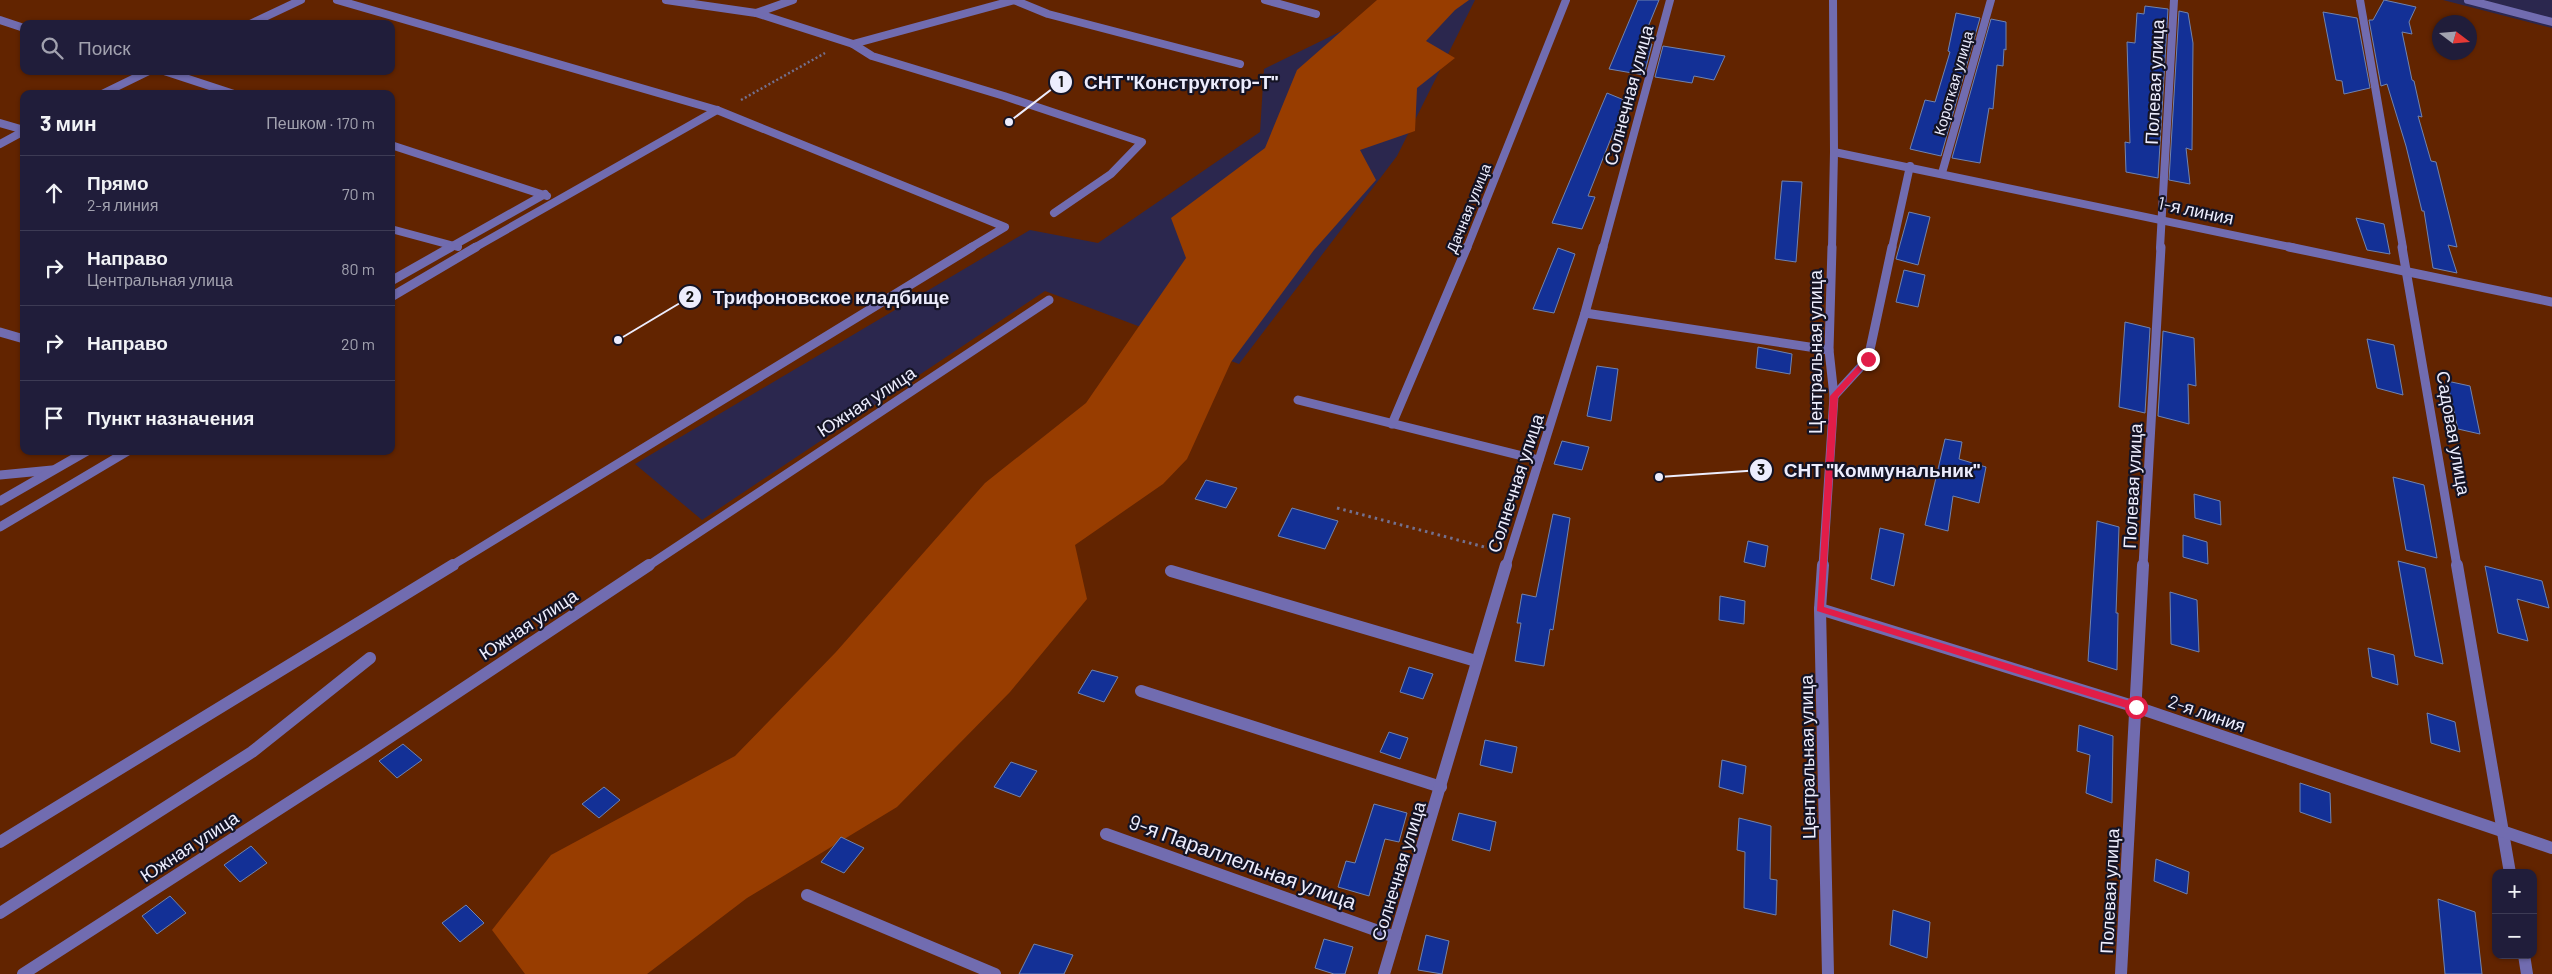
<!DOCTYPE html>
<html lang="ru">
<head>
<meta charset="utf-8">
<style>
  body { margin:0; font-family:Barlow,sans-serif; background:#2d2a45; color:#f1f3f6 }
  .controls { position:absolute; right:15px; bottom:15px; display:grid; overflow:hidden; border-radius:10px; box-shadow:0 1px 4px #0004 }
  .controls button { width:45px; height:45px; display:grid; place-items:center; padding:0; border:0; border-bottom:1px solid #3d3b54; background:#201d3a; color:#f1f3f6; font:25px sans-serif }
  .compass { position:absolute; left:2432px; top:15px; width:45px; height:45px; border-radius:50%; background:#201d3a; box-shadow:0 1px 4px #0004; rotate:106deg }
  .stop { position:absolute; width:15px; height:15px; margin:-11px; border:4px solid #e11d48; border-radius:50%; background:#fff }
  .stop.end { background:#e11d48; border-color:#fff; box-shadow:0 1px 5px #0008 }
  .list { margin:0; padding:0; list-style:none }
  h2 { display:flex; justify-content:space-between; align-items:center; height:65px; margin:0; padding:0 20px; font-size:21px }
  h2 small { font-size:16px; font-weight:400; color:#a2a2af }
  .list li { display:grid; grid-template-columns:32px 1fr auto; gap:15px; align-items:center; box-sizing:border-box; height:75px; padding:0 20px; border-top:1px solid #3d3b54 }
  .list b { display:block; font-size:19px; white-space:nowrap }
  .list p { margin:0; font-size:16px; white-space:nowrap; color:#a2a2af }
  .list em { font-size:16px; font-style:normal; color:#a2a2af }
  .icon { flex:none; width:28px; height:28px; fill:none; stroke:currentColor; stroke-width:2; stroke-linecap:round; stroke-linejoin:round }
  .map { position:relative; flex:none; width:2552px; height:974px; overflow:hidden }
  .search { position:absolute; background:#201d3a; box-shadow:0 1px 4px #0004; left:20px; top:20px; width:375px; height:55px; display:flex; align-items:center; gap:12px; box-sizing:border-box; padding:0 18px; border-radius:10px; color:#a2a2af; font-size:19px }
  .panel { position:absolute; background:#201d3a; box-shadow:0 1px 4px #0004; left:20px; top:90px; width:375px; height:365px; border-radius:10px }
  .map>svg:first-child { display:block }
</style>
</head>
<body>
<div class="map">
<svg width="2552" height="974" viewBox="0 0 2552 974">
  <rect width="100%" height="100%" fill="#2b274e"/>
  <path fill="#622400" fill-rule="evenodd" d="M0,0h1405l-141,69 -4,63 -162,111 -68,-13 -395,234 67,56 343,-229 194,73 158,-208 78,-156h968l109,28v946h-2552zM2440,22h30v30h-30zM24,24h367v47h-367zM24,94h367v357h-367zM2496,873h37v82h-37z"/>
  <polygon fill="#983d00" points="1377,0 1469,0 1455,10 1426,41 1455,58 1417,88 1415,131 1360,150 1376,180 1314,250 1231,362 1187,459 1163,484 1075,545 1087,599 1010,692 897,807 747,898 647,974 525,974 492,930 551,855 735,756 836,652 985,483 1086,403 1186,258 1171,218 1265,148 1297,70"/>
  <g fill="#133096" stroke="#7083ae">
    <polygon points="1638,0 1659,0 1643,39 1644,43 1652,44 1644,75 1609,69"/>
    <polygon points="2384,0 2416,7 2409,22 2412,34 2402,32 2412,80 2414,81 2422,117 2418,116 2431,161 2436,162 2457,247 2448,245 2457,273 2433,268 2424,211 2422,211 2406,146 2387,84 2381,86 2369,20 2373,20"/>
    <polygon points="2145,6 2168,9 2158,178 2126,172 2125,142 2130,143 2127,42 2135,43 2137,13 2144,14"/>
    <polygon points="2179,11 2188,13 2193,43 2192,150 2186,148 2190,184 2169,180"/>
    <polygon points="2323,12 2357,18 2370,88 2344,94 2342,81 2336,80"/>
    <polygon points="1956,13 1980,18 1941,156 1910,149 1925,100 1935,102 1950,52 1948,51"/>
    <polygon points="1991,19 2006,22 2006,50 2004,49 2003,66 1997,65 1993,109 1989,108 1980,163 1952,158"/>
    <polygon points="1663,46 1725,56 1714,80 1694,76 1692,83 1655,77"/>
    <polygon points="1607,93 1624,100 1619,113 1621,113 1588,196 1595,197 1582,229 1552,223"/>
    <polygon points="1782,181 1802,182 1796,262 1775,259"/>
    <polygon points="1909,212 1930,217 1918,265 1896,259"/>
    <polygon points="2356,218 2384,224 2390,254 2367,250"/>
    <polygon points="1558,248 1575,254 1554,313 1533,309"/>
    <polygon points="1904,270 1925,275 1918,307 1896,302"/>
    <polygon points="2125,322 2150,328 2145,413 2119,407"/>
    <polygon points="2163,331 2194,338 2196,386 2188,384 2189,424 2158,416"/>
    <polygon points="2367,339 2394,345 2403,395 2377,388"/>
    <polygon points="1758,347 1792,354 1790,374 1756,368"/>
    <polygon points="1597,366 1618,369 1611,421 1587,416"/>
    <polygon points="2447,381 2470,386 2480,434 2458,429"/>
    <polygon points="1945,439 1962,442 1959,459 1986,467 1979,503 1953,496 1948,531 1925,525"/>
    <polygon points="1562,441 1589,447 1582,470 1554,464"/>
    <polygon points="2393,477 2424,485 2437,558 2406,550"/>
    <polygon points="1206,480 1237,488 1226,508 1195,499"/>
    <polygon points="2194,494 2220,501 2221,525 2195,518"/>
    <polygon points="1292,508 1338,521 1325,549 1278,536"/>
    <polygon points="1553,514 1570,518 1553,630 1550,629 1544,666 1515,661 1521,623 1517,623 1522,594 1536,597"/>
    <polygon points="2097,521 2119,527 2116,613 2118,613 2117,670 2088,661"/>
    <polygon points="1880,528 1904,534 1894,586 1871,579"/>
    <polygon points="2183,535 2207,542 2208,564 2183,557"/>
    <polygon points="1748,541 1768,546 1765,567 1744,562"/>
    <polygon points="2398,561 2425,568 2443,664 2415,656"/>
    <polygon points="2485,566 2542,581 2549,608 2517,599 2528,641 2498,633"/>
    <polygon points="2170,592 2197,600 2199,652 2171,644"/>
    <polygon points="1720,596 1745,601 1744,624 1719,620"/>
    <polygon points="2368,648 2394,655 2398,685 2372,677"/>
    <polygon points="1409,667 1433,674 1423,699 1400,692"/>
    <polygon points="1092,670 1118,677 1104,702 1078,693"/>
    <polygon points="2427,713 2455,722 2460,752 2431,743"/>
    <polygon points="2079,725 2113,736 2112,803 2086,793 2090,755 2077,751"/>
    <polygon points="1389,732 1408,738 1400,759 1380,752"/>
    <polygon points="1485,740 1517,747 1512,773 1480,765"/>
    <polygon points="403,744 422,760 397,778 379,761"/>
    <polygon points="1722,760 1746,766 1743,794 1719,787"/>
    <polygon points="1011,762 1037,771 1020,797 994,787"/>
    <polygon points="2300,783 2330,793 2331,823 2300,812"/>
    <polygon points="604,787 620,800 599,818 582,804"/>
    <polygon points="1374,804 1407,813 1399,842 1385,839 1369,896 1338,887 1346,861 1355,863"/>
    <polygon points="1459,813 1496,822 1490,851 1452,840"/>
    <polygon points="1739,818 1771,826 1770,879 1777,880 1776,915 1744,908 1745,852 1737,850"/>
    <polygon points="841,837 864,848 844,873 821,862"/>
    <polygon points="251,846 267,863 240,882 224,865"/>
    <polygon points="2156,859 2189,872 2187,894 2154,881"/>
    <polygon points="170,896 186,913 157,934 142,916"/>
    <polygon points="2438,899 2475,912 2482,974 2445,974"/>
    <polygon points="466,905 484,923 460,942 442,923"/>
    <polygon points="1893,910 1930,922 1927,958 1890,945"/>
    <polygon points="1426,935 1449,941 1442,974 1418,970"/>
    <polygon points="1324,939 1353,947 1345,974 1334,974 1315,968"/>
    <polygon points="1034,944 1073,955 1064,974 1019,974"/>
  </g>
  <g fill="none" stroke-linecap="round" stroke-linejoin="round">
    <polyline stroke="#73718f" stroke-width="2.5" stroke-dasharray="2 2.5" stroke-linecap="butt" points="741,100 825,53"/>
    <polyline stroke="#73718f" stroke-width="3" stroke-dasharray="2.5 4" stroke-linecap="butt" points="1337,508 1492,549"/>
    <g stroke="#716cb0" stroke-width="8">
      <polyline points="337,0 717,110 1005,227 970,248"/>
      <polyline points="666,0 756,13 853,44 872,56 1004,96 1142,142 1111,174 1054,213"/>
      <polyline points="1014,0 1048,14 1240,64"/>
      <polyline points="1265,0 1316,14"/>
      <polyline points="2360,0 2403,248"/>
      <polyline points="756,13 793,0"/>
      <polyline points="0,20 24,28"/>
      <polyline points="250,24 301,0"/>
      <polyline points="164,71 234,94"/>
      <polyline points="102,94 149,71"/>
      <polyline points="0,123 24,130"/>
      <polyline points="0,144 24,131"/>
      <polyline points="391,145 547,196"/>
      <polyline points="1942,173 1991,0"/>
      <polyline points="391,229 458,247"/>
      <polyline points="449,248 545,194"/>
      <polyline points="474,248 717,110"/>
      <polyline points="1467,248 1566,0"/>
      <polyline points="1603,248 1670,0"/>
      <polyline points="1892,248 1910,166"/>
      <polyline points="2160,248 2174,0"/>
    </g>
    <g stroke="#716cb0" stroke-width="9">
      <polyline points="2402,247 2457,566"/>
      <polyline points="391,281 451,247"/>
      <polyline points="391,297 476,247"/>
      <polyline points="1585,313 1829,350"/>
      <polyline points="0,332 24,339"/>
      <polyline points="1834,396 1868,359 1892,247"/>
      <polyline points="1298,400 1539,460"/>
      <polyline points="1392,424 1467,247"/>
      <polyline points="0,475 52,470"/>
      <polyline points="0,501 87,451"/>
      <polyline points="0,527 128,451"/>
      <polyline points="451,566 972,247"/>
      <polyline points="648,566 1049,300"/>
      <polyline points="1506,566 1585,313 1603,247"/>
      <polyline points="2143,566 2161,247"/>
    </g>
    <g stroke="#716cb0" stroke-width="12">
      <polyline points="2457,565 2510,873"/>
      <polyline points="1171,571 1476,661"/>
      <polyline points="1820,609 2136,707 2552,848"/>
      <polyline points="1141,691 1441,787"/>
      <polyline points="1106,834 1395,937"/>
      <polyline points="0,842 453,565"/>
      <polyline points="807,895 995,974"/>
      <polyline points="0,913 252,752 370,658"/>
      <polyline points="2524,955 2527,974"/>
      <polyline points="23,974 366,753 649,565"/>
      <polyline points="1384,974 1506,565"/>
      <polyline points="2121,974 2143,565"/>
    </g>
    <g stroke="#716cb0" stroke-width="8">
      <polyline points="2468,0 2552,22"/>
      <polyline points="853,44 1015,0"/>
      <polyline points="1834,152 2295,248"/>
      <polyline points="1832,248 1834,152 1833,0"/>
    </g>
    <g stroke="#716cb0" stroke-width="9">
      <polyline points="2289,247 2552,302"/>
      <polyline points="1823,566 1834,396 1829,350 1832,247"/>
    </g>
    <polyline stroke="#716cb0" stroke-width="12" points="1823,565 1820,609 1828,974"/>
  </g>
  <polygon fill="#e11d48" points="1866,357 1872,359 1838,397 1824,607 2136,703 2139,704 2139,709 2136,711 1817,611 1830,396"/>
  <g text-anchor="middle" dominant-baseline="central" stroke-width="4.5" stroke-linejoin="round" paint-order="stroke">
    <g font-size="15" fill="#ededfd" stroke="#141324">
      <text transform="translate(1953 83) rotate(-74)">Короткая улица</text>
      <text transform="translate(1468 208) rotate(-68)">Дачная улица</text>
    </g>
    <g font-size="18" fill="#ededfd" stroke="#141324">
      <text transform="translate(2154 82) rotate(-87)">Полевая улица</text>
      <text transform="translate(1628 95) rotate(-75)">Солнечная улица</text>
      <text transform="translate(2196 210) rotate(12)">1-я линия</text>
      <text transform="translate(1815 352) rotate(-90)">Центральная улица</text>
      <text transform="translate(866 401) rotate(-33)">Южная улица</text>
      <text transform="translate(2454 433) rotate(80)">Садовая улица</text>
      <text transform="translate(1515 483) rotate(-72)">Солнечная улица</text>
      <text transform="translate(2132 486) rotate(-87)">Полевая улица</text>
      <text transform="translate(528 624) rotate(-33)">Южная улица</text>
      <text transform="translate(2207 713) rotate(19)">2-я линия</text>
      <text transform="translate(1807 757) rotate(-91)">Центральная улица</text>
      <text transform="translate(189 846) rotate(-33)">Южная улица</text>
      <text transform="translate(1398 871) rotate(-73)">Солнечная улица</text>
      <text transform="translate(2109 891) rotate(-87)">Полевая улица</text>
    </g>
    <g font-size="21" fill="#ededfd" stroke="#141324">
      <text transform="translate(1243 861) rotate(20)">9-я Параллельная улица</text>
    </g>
  </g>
  <path fill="none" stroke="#ededfd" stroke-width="2" d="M1009 122L1061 82M618 340L690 297M1659 477L1761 470"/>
  <g fill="#ededfd" stroke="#141324" stroke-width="2">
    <circle cx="1009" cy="122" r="5"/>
    <circle cx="618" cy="340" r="5"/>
    <circle cx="1659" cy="477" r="5"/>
    <circle cx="1061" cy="82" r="12"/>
    <circle cx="690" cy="297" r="12"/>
    <circle cx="1761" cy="470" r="12"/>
  </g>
  <g font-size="15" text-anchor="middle" font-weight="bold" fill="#111">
    <text x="1061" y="87">1</text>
    <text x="690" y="302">2</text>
    <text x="1761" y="475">3</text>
  </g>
  <g font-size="19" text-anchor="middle" font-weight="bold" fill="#ededfd" stroke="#141324" stroke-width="4.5" stroke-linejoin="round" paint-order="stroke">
    <text x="1181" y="89">СНТ "Конструктор-Т"</text>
    <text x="831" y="304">Трифоновское кладбище</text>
    <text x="1882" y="477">СНТ "Коммунальник"</text>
  </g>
</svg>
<div class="controls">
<button>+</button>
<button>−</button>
</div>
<svg class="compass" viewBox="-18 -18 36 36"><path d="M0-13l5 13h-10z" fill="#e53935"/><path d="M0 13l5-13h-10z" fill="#a2a2af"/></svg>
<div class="stop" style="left:2136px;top:707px"></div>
<div class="stop end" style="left:1868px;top:359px"></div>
<div class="search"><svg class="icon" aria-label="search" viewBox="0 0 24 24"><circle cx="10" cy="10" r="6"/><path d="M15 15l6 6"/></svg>Поиск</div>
<section class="panel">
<h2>3 мин<small>Пешком · 170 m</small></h2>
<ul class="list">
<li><svg class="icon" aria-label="ahead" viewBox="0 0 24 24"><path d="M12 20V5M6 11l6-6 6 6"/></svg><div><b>Прямо</b><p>2-я линия</p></div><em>70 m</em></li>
<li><svg class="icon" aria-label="right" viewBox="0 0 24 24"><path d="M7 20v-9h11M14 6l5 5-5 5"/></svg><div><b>Направо</b><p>Центральная улица</p></div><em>80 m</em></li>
<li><svg class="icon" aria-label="right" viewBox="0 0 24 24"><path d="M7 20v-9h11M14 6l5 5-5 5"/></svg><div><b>Направо</b></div><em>20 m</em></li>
<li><svg class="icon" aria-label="arrive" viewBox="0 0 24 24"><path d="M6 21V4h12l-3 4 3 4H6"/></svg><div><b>Пункт назначения</b></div></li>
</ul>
</section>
</div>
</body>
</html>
